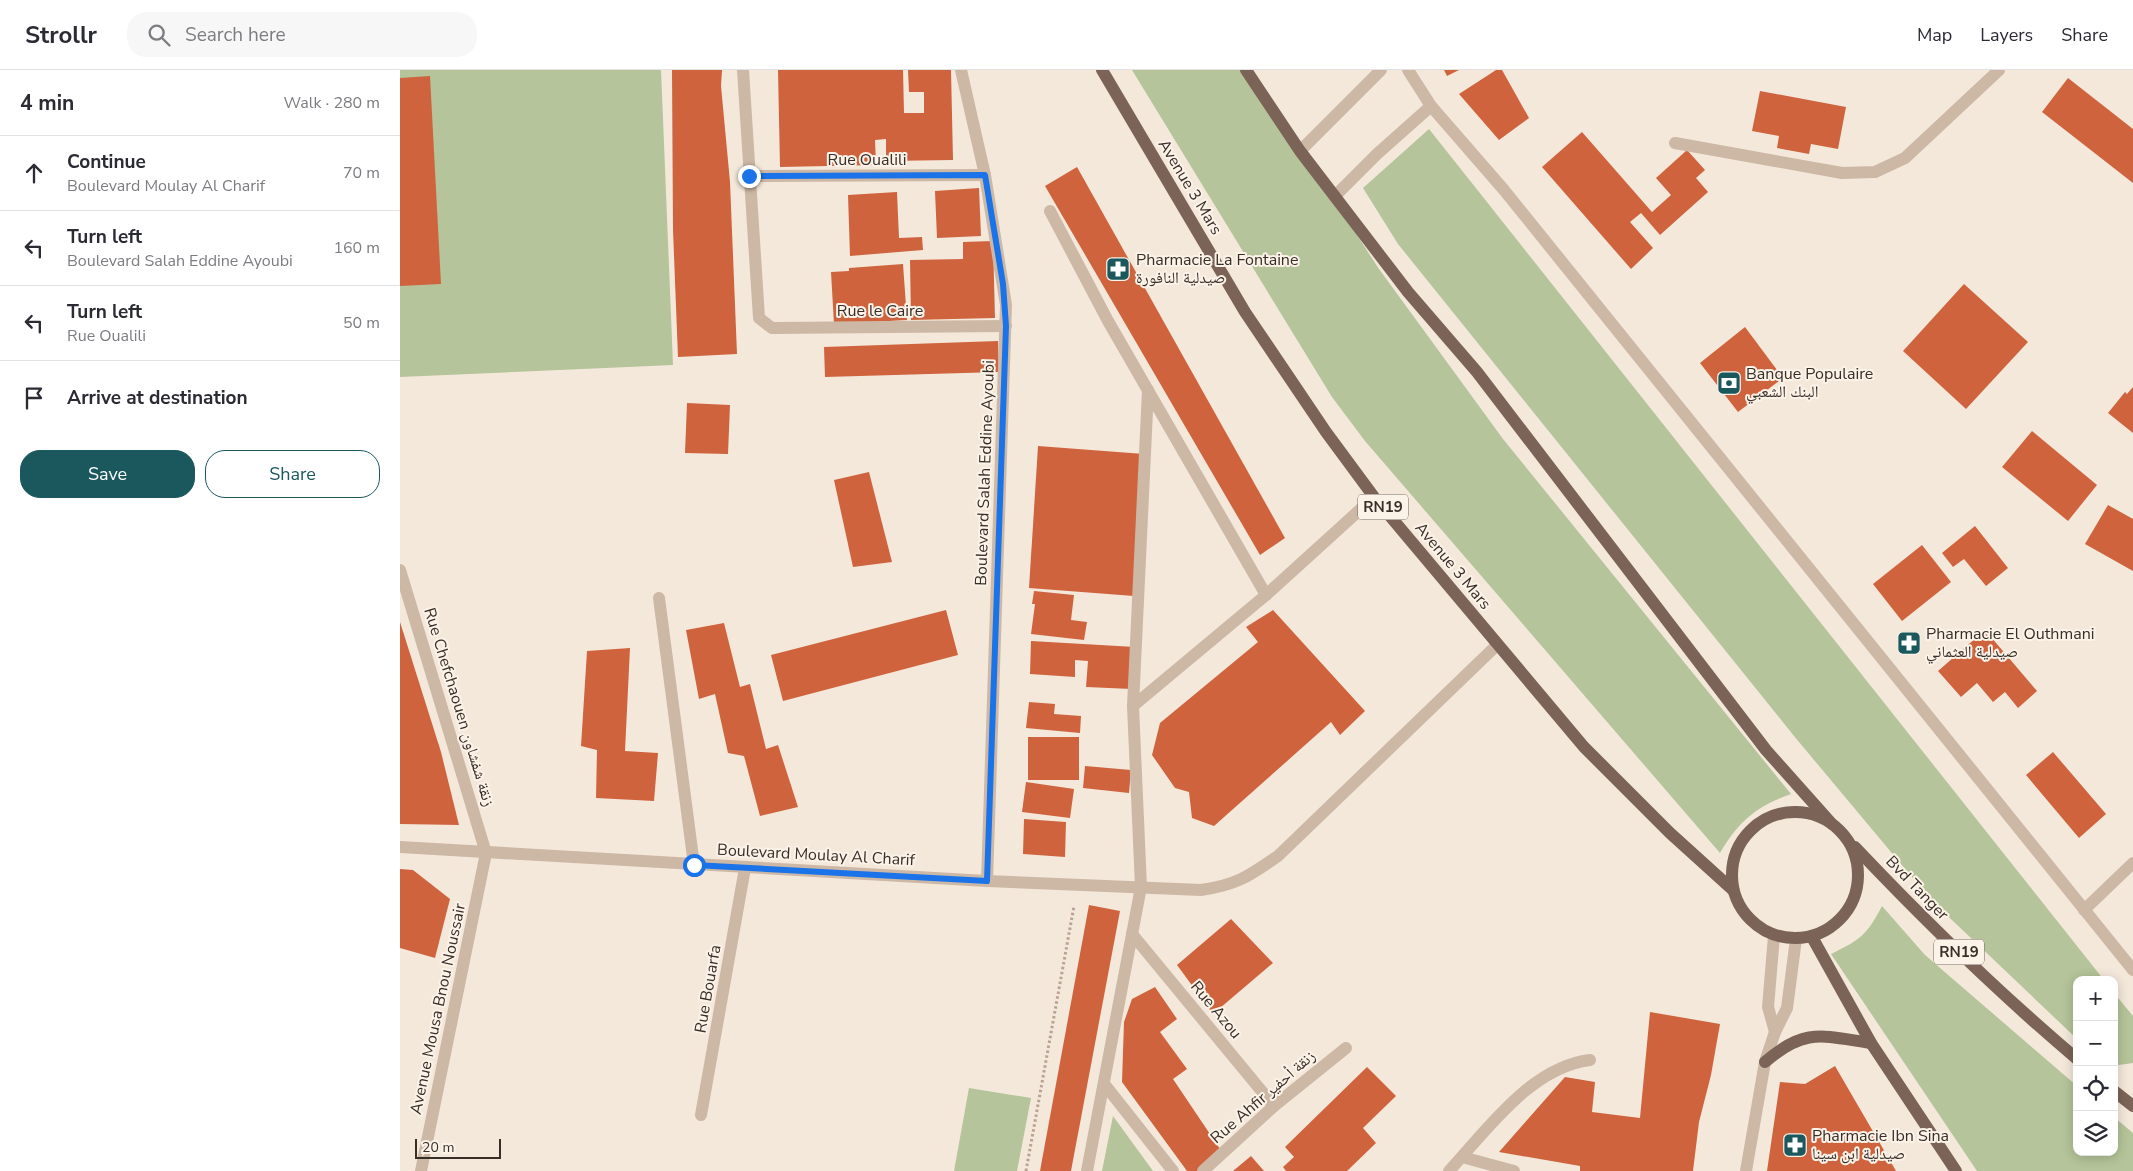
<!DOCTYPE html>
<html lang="en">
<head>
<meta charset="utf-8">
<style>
  body { margin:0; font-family:"Nunito Sans","Noto Naskh Arabic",sans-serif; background:#f7f7f7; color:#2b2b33 }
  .controls { position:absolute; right:15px; bottom:15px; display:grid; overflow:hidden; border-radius:10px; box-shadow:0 2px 12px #0003 }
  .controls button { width:45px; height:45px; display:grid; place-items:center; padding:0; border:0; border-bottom:1px solid #e1e1e2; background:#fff; color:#2b2b33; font:25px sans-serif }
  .scale { position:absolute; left:15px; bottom:12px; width:86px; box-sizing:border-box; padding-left:5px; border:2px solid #382d27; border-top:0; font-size:14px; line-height:18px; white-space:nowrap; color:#382d27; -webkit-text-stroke:4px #fbf2e8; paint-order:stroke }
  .stop { position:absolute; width:15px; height:15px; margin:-11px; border:4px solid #1a73e8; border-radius:50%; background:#fff }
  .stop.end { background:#1a73e8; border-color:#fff; box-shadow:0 1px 5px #0008 }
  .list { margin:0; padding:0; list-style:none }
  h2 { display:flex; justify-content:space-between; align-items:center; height:65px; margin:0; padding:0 20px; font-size:21px }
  h2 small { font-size:16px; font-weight:400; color:#7c7c81 }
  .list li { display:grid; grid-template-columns:32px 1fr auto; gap:15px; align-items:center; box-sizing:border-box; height:75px; padding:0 20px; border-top:1px solid #e1e1e2 }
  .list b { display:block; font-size:19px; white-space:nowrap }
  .list p { margin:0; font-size:16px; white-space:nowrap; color:#7c7c81 }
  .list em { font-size:16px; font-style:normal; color:#7c7c81 }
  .actions { display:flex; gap:10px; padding:15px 20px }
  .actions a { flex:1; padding:11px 0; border:1px solid #1a585d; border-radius:20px; text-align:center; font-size:18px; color:#1a585d }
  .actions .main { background:#1a585d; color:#fff }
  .icon { flex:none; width:28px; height:28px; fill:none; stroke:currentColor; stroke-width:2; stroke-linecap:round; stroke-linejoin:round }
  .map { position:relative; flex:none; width:1733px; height:1101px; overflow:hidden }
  header { display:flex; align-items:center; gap:30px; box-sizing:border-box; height:70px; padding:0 25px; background:#fff; border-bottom:1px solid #e1e1e2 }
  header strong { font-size:24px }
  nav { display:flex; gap:28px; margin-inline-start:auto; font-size:18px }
  .search { width:350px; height:45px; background:#f7f7f7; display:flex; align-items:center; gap:12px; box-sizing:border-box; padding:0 18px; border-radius:20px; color:#7c7c81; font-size:19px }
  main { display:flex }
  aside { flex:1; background:#fff }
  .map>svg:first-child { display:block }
</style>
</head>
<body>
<header>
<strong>Strollr</strong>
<div class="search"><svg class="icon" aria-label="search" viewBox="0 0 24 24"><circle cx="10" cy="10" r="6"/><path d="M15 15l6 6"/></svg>Search here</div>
<nav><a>Map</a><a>Layers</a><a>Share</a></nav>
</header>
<main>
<aside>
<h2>4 min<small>Walk · 280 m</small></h2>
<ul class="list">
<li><svg class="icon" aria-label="ahead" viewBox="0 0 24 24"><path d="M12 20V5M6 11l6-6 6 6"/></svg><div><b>Continue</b><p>Boulevard Moulay Al Charif</p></div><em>70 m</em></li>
<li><svg class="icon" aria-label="left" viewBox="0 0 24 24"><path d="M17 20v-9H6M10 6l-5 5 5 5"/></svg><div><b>Turn left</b><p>Boulevard Salah Eddine Ayoubi</p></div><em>160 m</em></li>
<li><svg class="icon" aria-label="left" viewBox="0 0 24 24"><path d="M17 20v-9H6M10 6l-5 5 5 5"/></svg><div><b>Turn left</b><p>Rue Oualili</p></div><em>50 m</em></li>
<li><svg class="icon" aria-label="arrive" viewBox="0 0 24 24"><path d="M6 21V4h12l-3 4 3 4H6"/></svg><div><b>Arrive at destination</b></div></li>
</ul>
<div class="actions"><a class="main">Save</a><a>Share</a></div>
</aside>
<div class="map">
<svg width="1733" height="1101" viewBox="0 0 1733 1101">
  <rect width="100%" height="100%" fill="#f4e8db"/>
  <g fill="#b5c49a">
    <polygon points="0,0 261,0 273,295 0,307"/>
    <path d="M732,0h118l129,199 124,170 288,355c-35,12 -53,28 -71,59l-355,-412 -33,-44z"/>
    <polygon points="1029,59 1704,910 1677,910 1677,969 1532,831 1394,666 998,174 963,118"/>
    <path d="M1482,836l43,49 152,131v66h37v-35l19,16v38h-156l-146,-217c29,-14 36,-19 51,-48z"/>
    <polygon points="1714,923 1733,946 1733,993 1719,995 1714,992"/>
    <polygon points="569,1018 631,1028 617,1101 554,1101"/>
    <polygon points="713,1046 753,1101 702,1101"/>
  </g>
  <g fill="#cf633e">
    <polygon points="272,0 322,0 321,16 330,112 337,284 278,287 273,160"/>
    <polygon points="378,0 503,0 504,43 524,43 524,22 509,22 508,0 551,0 553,90 486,91 486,69 475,70 476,95 380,97"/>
    <polygon points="1044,0 1059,0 1047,6"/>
    <polygon points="1096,0 1102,0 1129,48 1099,70 1059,24"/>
    <polygon points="30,6 41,214 0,216 0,8"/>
    <polygon points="1668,8 1733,59 1733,113 1642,42"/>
    <polygon points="1360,21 1446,37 1438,79 1411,74 1409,84 1377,78 1379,66 1352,61"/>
    <polygon points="1182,62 1252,142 1271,125 1256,108 1287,80 1305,100 1296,108 1308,122 1260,165 1241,143 1230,152 1253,178 1231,199 1142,97"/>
    <polygon points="677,97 885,468 860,485 645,116"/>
    <polygon points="579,118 581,166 537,168 535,121"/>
    <polygon points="497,122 499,168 522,167 523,180 450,186 448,125"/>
    <polygon points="593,171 595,248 511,250 510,190 563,189 563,172"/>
    <polygon points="503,194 507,250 434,254 431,202 449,201 449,198"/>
    <polygon points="1564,214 1628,272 1566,339 1503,281"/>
    <polygon points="1345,257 1383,308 1338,342 1300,293"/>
    <polygon points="598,271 599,302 425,307 424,277"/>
    <polygon points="1733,317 1733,363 1708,343 1725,322 1727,324"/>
    <polygon points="287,333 330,335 328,384 285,383"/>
    <polygon points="1632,361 1697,415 1668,451 1602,397"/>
    <polygon points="638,376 744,384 734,526 629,518"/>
    <polygon points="469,402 492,492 453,497 434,410"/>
    <polygon points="1708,435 1733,449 1733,501 1685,474"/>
    <polygon points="1575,456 1608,498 1586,516 1564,489 1553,497 1542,483"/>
    <polygon points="1522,475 1551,512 1502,551 1473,514"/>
    <polygon points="634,521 674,525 671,550 687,552 684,570 631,564 635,534 632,534"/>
    <polygon points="546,540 558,585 383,631 371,585"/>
    <polygon points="873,540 965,641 940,665 931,652 814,756 792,748 789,722 775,718 752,685 760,653 858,572 846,557"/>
    <polygon points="0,552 41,682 59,755 0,754"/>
    <polygon points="324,553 340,617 350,614 366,679 378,675 398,737 360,746 344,686 328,683 315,624 299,629 286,560"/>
    <polygon points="1585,560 1637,621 1618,638 1605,622 1593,632 1577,613 1561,627 1538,601"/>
    <polygon points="631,571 735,577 732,619 686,617 688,591 675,590 675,607 630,604"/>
    <polygon points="230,578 225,681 258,683 254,731 196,728 197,680 181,676 187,581"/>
    <polygon points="629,632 655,634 654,644 681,646 680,663 626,658"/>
    <rect x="628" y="667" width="51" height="43"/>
    <polygon points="1653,682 1706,744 1679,768 1626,705"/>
    <polygon points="685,696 731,700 729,723 683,718"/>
    <polygon points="626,712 674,719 670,748 622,742"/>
    <polygon points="624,749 666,752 665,787 623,784"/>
    <polygon points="0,799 13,800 50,829 35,888 0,878"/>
    <polygon points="689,835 720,841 671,1101 640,1101"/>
    <polygon points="831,849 873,893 813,944 777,895"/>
    <polygon points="755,917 777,949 760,962 787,999 773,1009 820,1079 799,1101 787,1101 722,1012 724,952 732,929"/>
    <polygon points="1250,942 1320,954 1311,1005 1299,1052 1293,1101 1180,1101 1180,1096 1099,1082 1165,1007 1195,1012 1192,1042 1240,1048"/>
    <polygon points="1435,996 1496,1101 1367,1101 1380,1012 1405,1014"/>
    <polygon points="967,997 996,1026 963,1058 976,1073 947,1101 886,1101 883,1097 894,1087 885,1077"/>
    <polygon points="851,1086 864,1101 833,1101"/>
  </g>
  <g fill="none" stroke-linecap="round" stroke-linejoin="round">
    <polyline stroke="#b9a290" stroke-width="3" stroke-dasharray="2.5 2.5" stroke-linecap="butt" points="626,1101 674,836"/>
    <g stroke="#cdb8a6" stroke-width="12">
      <polyline points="259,528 294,795"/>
      <polyline points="1062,1087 1114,1101"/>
      <path d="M1049,1101c38,-41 82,-104 141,-111"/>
    </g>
    <g stroke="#cdb8a6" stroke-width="12">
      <polyline points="343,0 359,248 372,258 606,256"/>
      <polyline points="561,0 585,105 606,235 587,811"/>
      <polyline points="1008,0 1031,36 1104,120 1733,900"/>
      <polyline points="1275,73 1442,103 1475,102 1505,88 1599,0"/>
      <polyline points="900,81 981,0"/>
      <polyline points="349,106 585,105"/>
      <polyline points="934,127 977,84 1031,36"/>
      <polyline points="650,141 708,251 866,525"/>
      <polyline points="0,500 86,783 21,1101"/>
      <polyline points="733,636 866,525 974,427"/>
      <path d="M0,777l587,34 214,9c36,-5 48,-14 77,-34l219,-211"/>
      <polyline points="1684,840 1733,793"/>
      <polyline points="732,864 874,1036"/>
      <polyline points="705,1015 773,1101"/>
      <polyline points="301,1045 345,798"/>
      <polyline points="687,1101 741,817 733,636 748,320"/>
      <polyline points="803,1101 874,1036 946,978"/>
    </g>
    <g stroke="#cdb8a6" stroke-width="12">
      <polyline points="1374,866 1368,937 1375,962"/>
      <polyline points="1346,1101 1365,992 1375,962 1387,938 1396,869"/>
    </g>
    <g stroke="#7b6457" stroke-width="12">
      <polyline points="702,0 845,242 926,362 974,427 1184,677 1270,763 1333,820"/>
      <polyline points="846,0 900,81 1008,222 1077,302 1366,680 1431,753"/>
      <circle cx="1395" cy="805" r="63"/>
      <path d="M1455,777c70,74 143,145 222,212"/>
      <polyline points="1412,867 1471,973 1556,1101"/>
      <path d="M1365,992c40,-35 58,-26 106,-19"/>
      <polyline points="1714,1021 1733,1036"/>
    </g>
  </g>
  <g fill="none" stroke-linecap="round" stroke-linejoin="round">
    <polyline stroke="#1a73e8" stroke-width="6" points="294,795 587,811 606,256 603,214 585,105 349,106"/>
  </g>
  <defs>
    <g id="pharmacy-square" transform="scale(1.25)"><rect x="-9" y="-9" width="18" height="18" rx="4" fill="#1a585d" stroke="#fbf2e8"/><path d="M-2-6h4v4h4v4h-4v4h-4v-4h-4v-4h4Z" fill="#fff"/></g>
    <g id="bank-square" transform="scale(1.25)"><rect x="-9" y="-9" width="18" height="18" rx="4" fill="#1a585d" stroke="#fbf2e8"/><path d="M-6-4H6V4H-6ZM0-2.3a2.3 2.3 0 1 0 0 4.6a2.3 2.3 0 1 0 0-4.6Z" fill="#fff"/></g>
  </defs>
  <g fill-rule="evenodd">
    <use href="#pharmacy-square" x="718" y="199"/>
    <use href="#bank-square" x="1329" y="313"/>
    <use href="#pharmacy-square" x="1509" y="573"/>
    <use href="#pharmacy-square" x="1395" y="1075"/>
  </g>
  <g text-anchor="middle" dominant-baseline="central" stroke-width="4" stroke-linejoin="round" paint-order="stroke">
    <g fill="#fbf2e8" stroke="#726861" stroke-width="1">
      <rect x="958" y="424.5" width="50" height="25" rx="4"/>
      <rect x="1534" y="869.5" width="50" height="25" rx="4"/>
    </g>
    <g font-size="15" font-weight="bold" fill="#382d27">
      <text x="983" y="437">RN19</text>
      <text x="1559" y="882">RN19</text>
    </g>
    <g font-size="16" fill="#382d27" stroke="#fbf2e8">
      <text x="467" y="90">Rue Oualili</text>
      <text transform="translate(790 117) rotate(59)">Avenue 3 Mars</text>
      <text x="480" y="241">Rue le Caire</text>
      <text transform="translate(585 403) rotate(-88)">Boulevard Salah Eddine Ayoubi</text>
      <text transform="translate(1053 496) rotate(50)">Avenue 3 Mars</text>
      <text transform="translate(59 637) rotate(73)">Rue Chefchaouen زنقة شفشاون</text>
      <text transform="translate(416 785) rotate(3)">Boulevard Moulay Al Charif</text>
      <text transform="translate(1517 818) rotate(46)">Bvd Tanger</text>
      <text transform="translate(308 919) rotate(-80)">Rue Bouarfa</text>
      <text transform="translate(38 939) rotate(-78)">Avenue Mousa Bnou Noussair</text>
      <text transform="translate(816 940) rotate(50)">Rue Azou</text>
      <text transform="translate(863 1027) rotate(-41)">Rue Ahfir زنقة أحفير</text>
    </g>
    <g font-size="16" fill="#382d27" stroke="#fbf2e8" text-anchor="start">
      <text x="736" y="190">Pharmacie La Fontaine<tspan x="736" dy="18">صيدلية النافورة</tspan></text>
      <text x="1346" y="304">Banque Populaire<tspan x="1346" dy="18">البنك الشعبي</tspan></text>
      <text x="1526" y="564">Pharmacie El Outhmani<tspan x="1526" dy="18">صيدلية العثماني</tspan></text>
      <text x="1412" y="1066">Pharmacie Ibn Sina<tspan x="1412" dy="18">صيدلية ابن سينا</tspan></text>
    </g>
  </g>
</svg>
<div class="controls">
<button>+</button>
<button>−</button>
<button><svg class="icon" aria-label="locate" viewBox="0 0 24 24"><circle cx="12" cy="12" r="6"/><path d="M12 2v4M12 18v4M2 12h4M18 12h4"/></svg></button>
<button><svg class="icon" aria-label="layers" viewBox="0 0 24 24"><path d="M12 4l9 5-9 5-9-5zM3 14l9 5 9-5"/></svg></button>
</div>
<div class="scale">20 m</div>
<div class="stop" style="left:294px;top:795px"></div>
<div class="stop end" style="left:349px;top:106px"></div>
</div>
</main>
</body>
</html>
